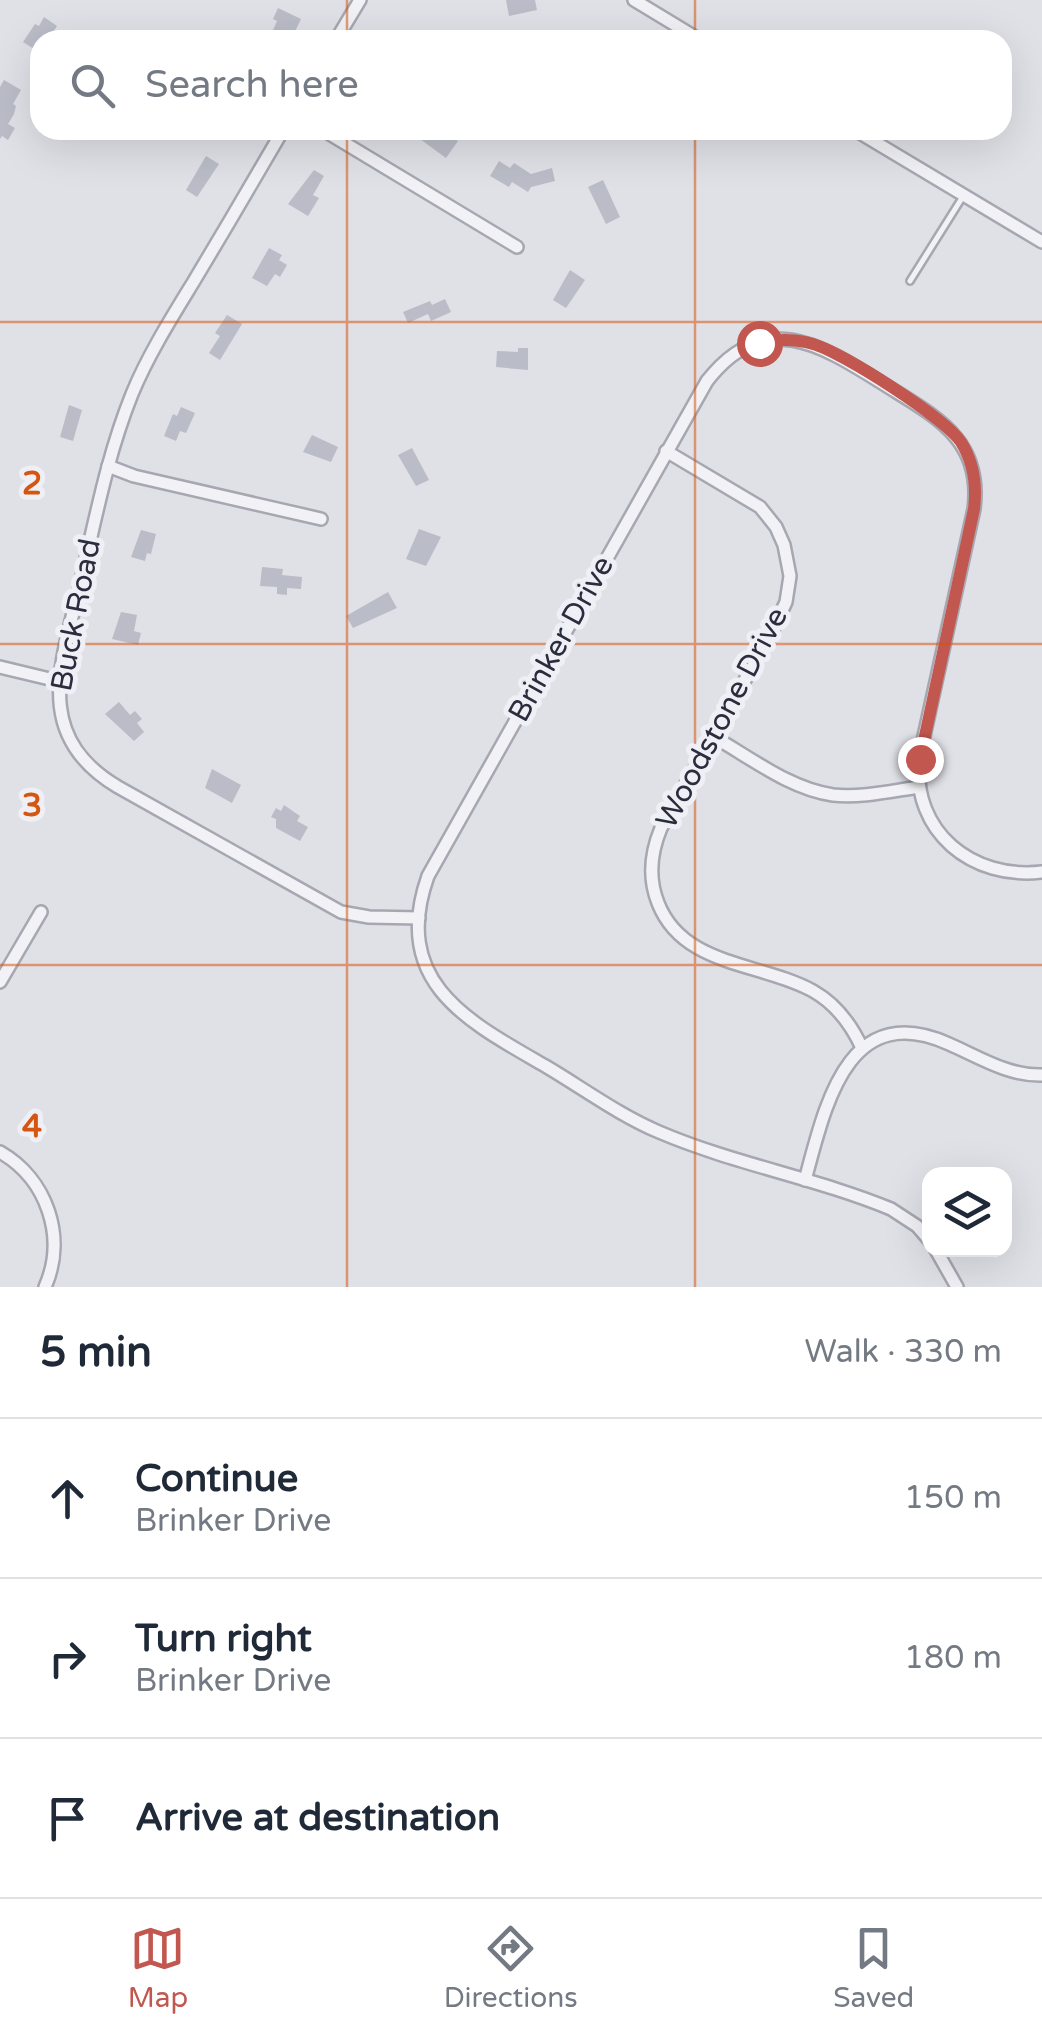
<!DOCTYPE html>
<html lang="en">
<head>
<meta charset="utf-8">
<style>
  body { margin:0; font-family:"Varela Round",sans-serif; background:#f6f6f7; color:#1f2937 }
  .controls { position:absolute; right:30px; bottom:30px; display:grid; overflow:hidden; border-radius:20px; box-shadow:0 10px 40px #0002 }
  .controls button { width:90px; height:90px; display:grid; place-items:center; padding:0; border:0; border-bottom:2px solid #e0e1e3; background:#fff; color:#1f2937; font:50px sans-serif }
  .stop { position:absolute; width:30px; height:30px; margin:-22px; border:8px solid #c2574f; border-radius:50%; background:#fff }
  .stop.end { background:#c2574f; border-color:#fff; box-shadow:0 2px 10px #0008 }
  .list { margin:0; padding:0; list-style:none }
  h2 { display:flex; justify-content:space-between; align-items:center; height:130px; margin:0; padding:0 40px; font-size:42px }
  h2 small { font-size:32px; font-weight:400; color:#747a83 }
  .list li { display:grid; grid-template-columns:65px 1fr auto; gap:30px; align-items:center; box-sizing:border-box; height:160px; padding:0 40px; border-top:2px solid #e0e1e3 }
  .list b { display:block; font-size:38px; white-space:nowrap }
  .list p { margin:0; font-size:32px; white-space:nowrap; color:#747a83 }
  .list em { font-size:32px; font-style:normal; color:#747a83 }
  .icon { flex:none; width:55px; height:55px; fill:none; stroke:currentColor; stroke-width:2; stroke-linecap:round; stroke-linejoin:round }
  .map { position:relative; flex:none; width:1042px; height:1287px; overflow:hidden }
  .search { position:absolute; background:#fff; box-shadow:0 10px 40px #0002; left:30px; right:30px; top:30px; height:110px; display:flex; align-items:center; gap:25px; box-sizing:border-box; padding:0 35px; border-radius:30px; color:#747a83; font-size:38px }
  .sheet { height:610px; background:#fff }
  nav { display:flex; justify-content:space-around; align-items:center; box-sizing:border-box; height:140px; border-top:2px solid #e0e1e3; background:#fff; font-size:28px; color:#747a83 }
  nav a { display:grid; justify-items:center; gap:5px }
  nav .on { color:#c2574f }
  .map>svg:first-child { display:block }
</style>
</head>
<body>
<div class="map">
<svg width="1042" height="1287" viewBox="0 0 1042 1287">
  <rect width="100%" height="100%" fill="#e0e1e7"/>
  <g fill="#babcc7">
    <polygon points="506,0 535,0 537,10 509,16"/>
    <polygon points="278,8 301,19 291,40 270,37 277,21 273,19"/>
    <polygon points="44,17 57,26 48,40 39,40 34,49 23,42 35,24 39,26"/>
    <polygon points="4,80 21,90 13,104 16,106 14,114 8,124 15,128 8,140 2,136 0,139 0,87"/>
    <polygon points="426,130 441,130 458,141 446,158 420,139"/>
    <polygon points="206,156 219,164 197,197 186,190"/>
    <polygon points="499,161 510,168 514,163 531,174 552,168 555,181 531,187 528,192 512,182 509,187 490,176"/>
    <polygon points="314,170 324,176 313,195 319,198 308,216 288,204"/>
    <polygon points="603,180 620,217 606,224 588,187"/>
    <polygon points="269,248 282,255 279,260 287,265 280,277 275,274 267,286 252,278"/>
    <polygon points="570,270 585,280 566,308 553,300"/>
    <polygon points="445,299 451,312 431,321 428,314 408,323 403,312 430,301 432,305"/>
    <polygon points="227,315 242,324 220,360 209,353 220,336 215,333"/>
    <polygon points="518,348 528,348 528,370 496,367 497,351 518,352"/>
    <polygon points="69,405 82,410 73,441 60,437"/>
    <polygon points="181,407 195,413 186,433 180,431 176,441 164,436 173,414 177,416"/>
    <polygon points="312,435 338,447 331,462 303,452"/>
    <polygon points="412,448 429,480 416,486 398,455"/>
    <polygon points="419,529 441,537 426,566 406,559"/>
    <polygon points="141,530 156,534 151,554 147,553 145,561 131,557"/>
    <polygon points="262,567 283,569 282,575 302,577 301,589 287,588 287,595 277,594 277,587 260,586"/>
    <polygon points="388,592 397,608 353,628 346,616"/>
    <polygon points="121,612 137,615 134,631 141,633 138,645 112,639"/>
    <polygon points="119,702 130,715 135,711 142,719 137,723 144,732 134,741 105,714"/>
    <polygon points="212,769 241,785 232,803 205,788"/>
    <polygon points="284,805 300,816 297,821 308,827 300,841 276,828 276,819 271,817 276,808 281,811"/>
  </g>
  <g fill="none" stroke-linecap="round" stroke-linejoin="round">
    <g stroke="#a6a7b1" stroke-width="10">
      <polyline id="lane" points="910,281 962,198"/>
    </g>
    <g stroke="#a6a7b1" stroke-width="16">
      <g id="street">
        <polyline points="634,0 700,40"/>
        <polyline points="336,40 360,0"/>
        <path d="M283,130c-29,50 -59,101 -89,151 -22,36 -46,74 -62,113 -25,62 -37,127 -52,191 -19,79 -48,151 38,202l223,125 28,5 50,1"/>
        <polyline points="323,130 517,247"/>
        <polyline points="855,130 1042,242"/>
        <path d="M666,451l94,56 16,20 8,18 6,31 -4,26 -16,34 -109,192c-10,24 -13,50 -3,75 25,64 102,59 155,88 23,13 38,33 49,57"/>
        <polyline points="108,466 134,476 321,519"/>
        <polyline points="0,667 58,681"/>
        <path d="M714,737c37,21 76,52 119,58 28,3 58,-4 86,-8"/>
        <polyline points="0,982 41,912"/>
        <path d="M0,1152c47,27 67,85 45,135"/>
        <path d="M805,1180c20,-72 41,-182 144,-136 30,13 59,32 93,31"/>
        <path d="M930,1241l-13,-15 -26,-17c-75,-31 -157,-45 -232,-77 -40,-17 -75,-43 -112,-65 -78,-45 -157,-84 -119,-191l279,-495c57,-73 114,-36 175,2 52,33 101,55 92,126l-55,250c-7,73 53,121 123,113"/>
        <polyline points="936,1250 957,1287"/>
      </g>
    </g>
    <use href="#lane" stroke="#f2f2f6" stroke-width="5"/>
    <use href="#street" stroke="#f2f2f6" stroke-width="11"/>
  </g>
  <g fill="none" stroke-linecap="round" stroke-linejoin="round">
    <path stroke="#c2574f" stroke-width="12" d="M759,343c18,-4 36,-4 54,1 29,8 132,74 148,98 13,21 16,43 13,67l-54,250"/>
  </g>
  <path fill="none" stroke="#d55511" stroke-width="2.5" stroke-opacity="0.55" d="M347,0v40M695,0v40M347,130v1157M695,130v1157M0,322h1042M0,644h1042M0,965h1042"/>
  <g text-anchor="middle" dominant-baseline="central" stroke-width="10" stroke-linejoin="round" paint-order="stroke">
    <g font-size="30" fill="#2a2d3d" stroke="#eff0f5">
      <text transform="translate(76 615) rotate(-79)">Buck Road</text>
      <text transform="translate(561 639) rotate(-61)">Brinker Drive</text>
      <text transform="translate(722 718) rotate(-62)">Woodstone Drive</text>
    </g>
  </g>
  <g font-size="32" text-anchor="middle" font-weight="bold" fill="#d55511" stroke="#eff0f5" stroke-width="10" stroke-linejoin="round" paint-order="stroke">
    <text x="32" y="494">2</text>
    <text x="32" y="816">3</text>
    <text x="32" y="1137">4</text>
  </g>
</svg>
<div class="controls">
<button><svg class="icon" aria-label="layers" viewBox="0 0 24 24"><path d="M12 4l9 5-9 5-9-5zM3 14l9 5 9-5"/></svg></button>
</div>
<div class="stop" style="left:759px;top:343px"></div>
<div class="stop end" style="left:920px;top:759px"></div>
<div class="search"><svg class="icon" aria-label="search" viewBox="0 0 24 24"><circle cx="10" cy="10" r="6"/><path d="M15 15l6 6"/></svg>Search here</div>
</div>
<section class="sheet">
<h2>5 min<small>Walk · 330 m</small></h2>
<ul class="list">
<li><svg class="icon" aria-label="ahead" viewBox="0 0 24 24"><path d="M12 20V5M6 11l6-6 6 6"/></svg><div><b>Continue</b><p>Brinker Drive</p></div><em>150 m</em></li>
<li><svg class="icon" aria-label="right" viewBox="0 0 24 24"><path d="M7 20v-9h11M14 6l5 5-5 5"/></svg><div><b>Turn right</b><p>Brinker Drive</p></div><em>180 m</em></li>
<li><svg class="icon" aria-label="arrive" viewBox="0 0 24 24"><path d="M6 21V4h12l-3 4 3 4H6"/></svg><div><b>Arrive at destination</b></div></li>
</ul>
</section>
<nav>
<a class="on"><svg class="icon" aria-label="map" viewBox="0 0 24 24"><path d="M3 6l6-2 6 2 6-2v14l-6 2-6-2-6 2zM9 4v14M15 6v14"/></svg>Map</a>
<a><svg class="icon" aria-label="directions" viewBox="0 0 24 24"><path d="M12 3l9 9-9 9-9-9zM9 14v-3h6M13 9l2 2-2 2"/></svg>Directions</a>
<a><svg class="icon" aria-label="saved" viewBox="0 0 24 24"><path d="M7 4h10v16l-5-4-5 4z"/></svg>Saved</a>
</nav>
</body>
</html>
